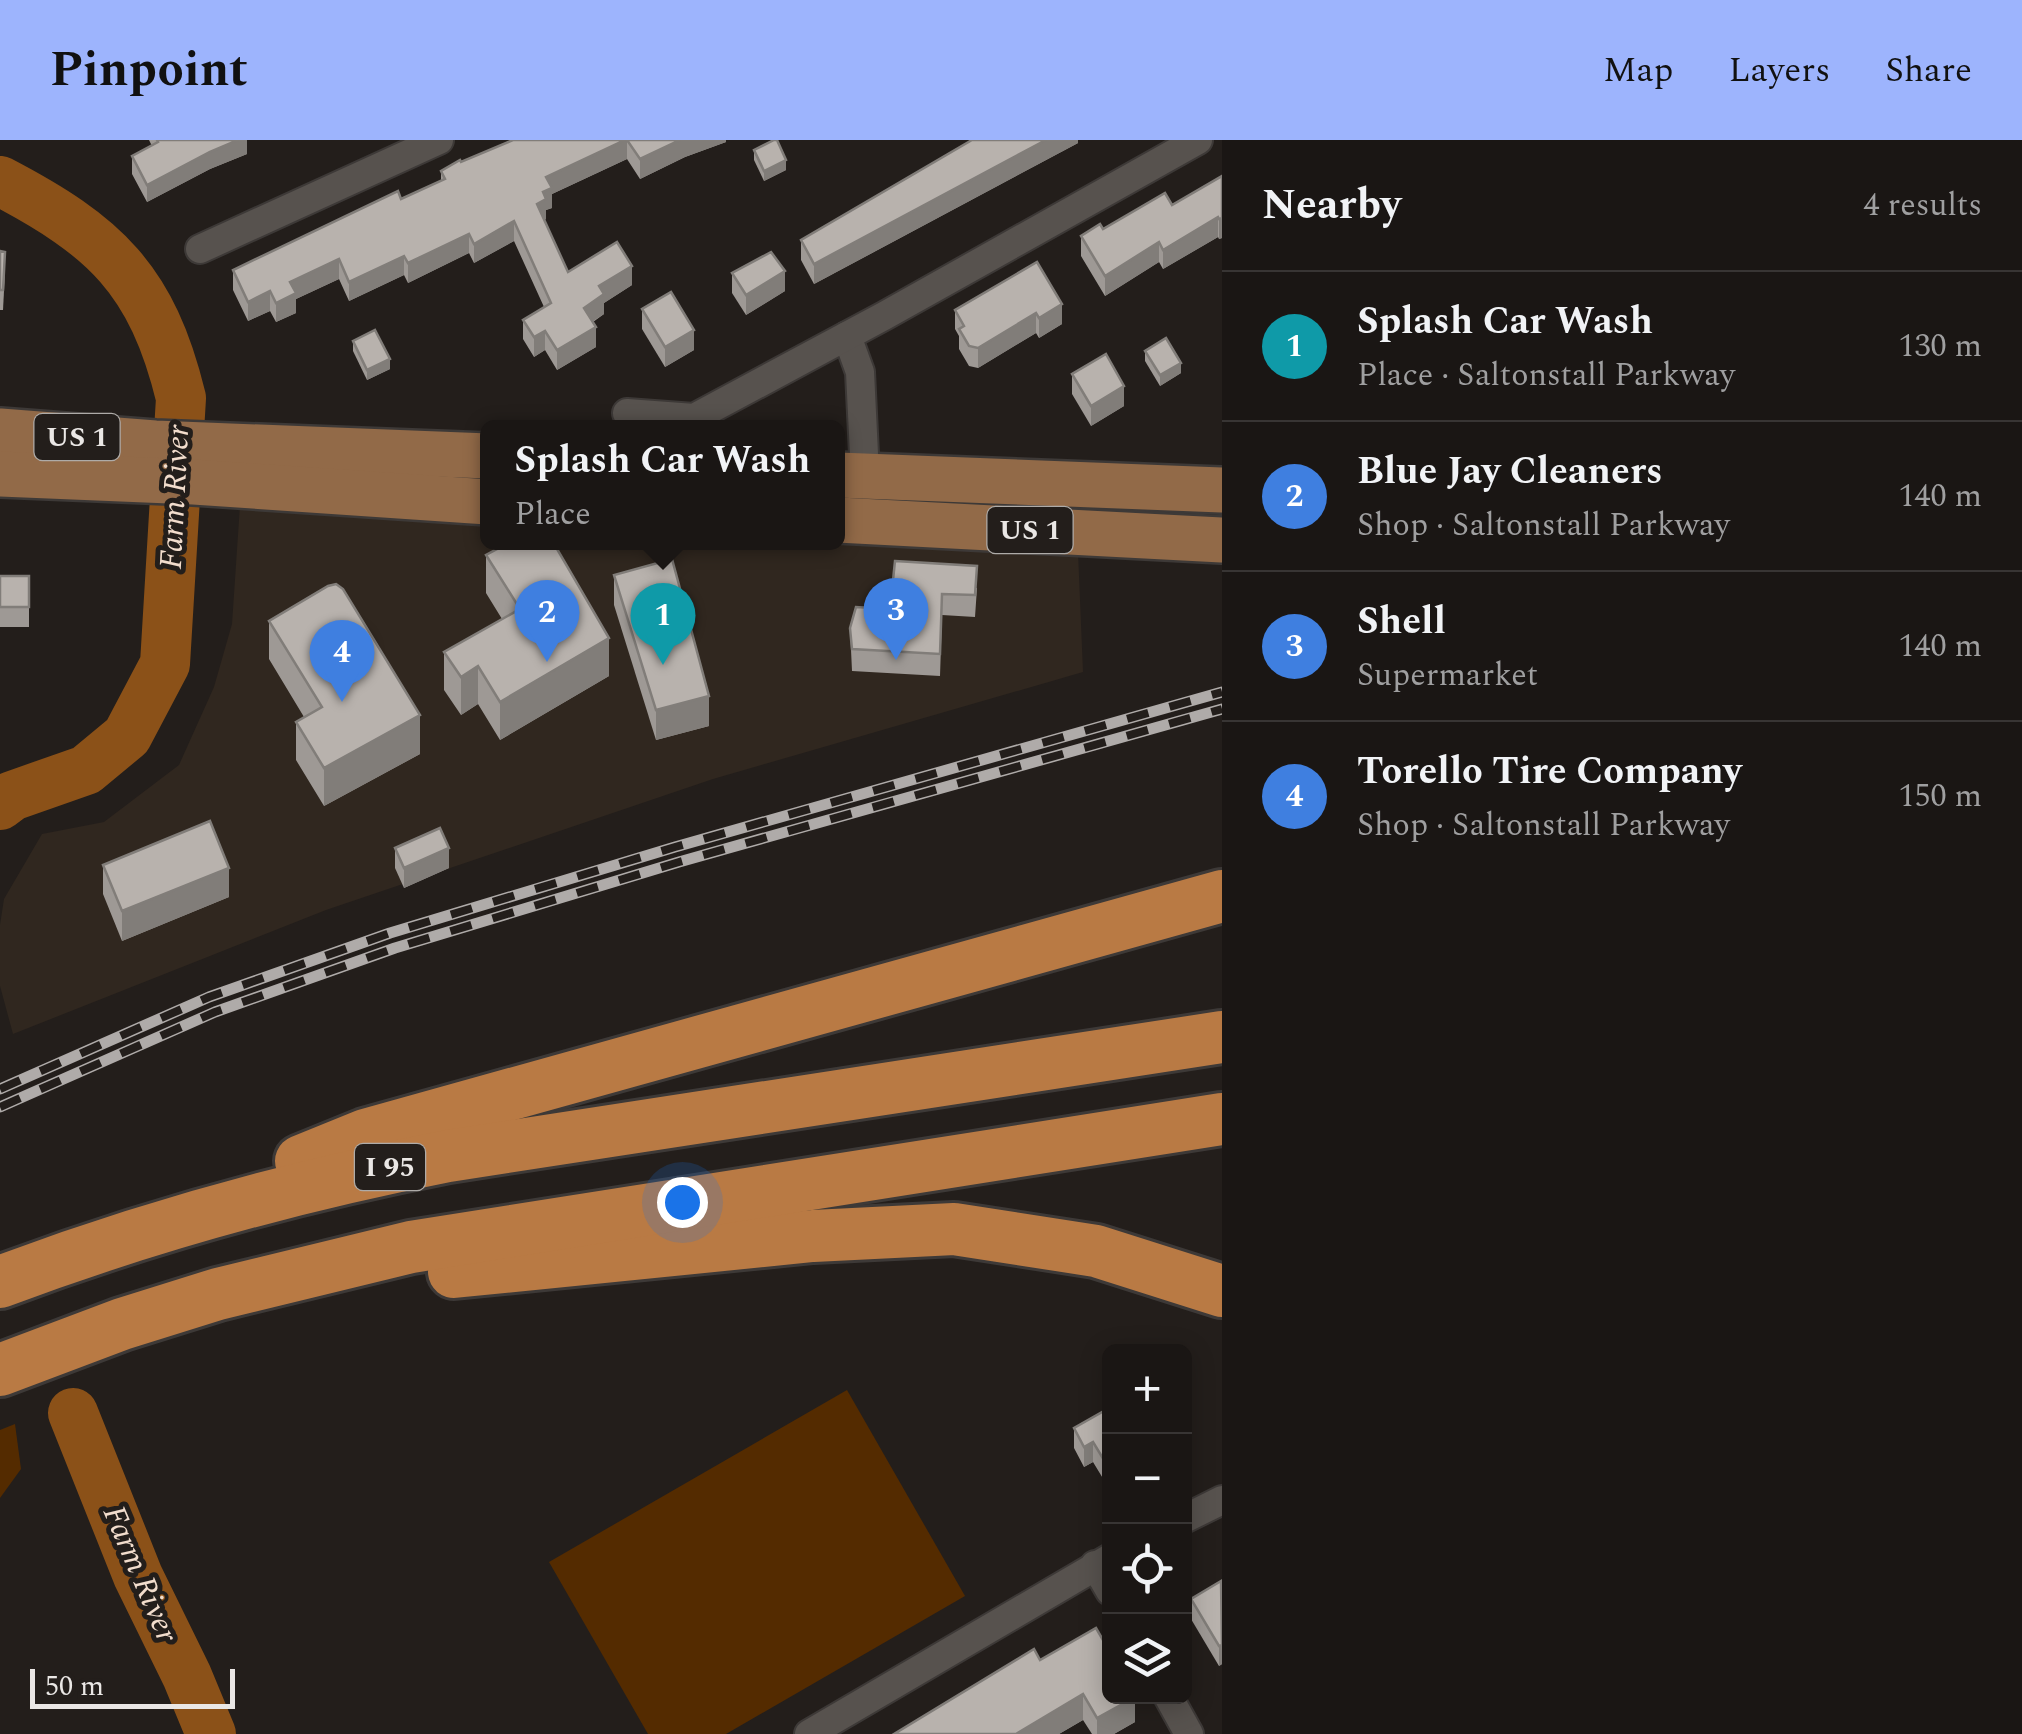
<!DOCTYPE html>
<html lang="en">
<head>
<meta charset="utf-8">
<style>
  body { margin:0; font-family:Spectral,serif; background:#231f1d; color:#f1f3f6 }
  .controls { position:absolute; right:30px; bottom:30px; display:grid; overflow:hidden; border-radius:15px; box-shadow:0 5px 25px #0003 }
  .controls button { width:90px; height:90px; display:grid; place-items:center; padding:0; border:0; border-bottom:2px solid #383534; background:#1a1614; color:#f1f3f6; font:50px sans-serif }
  .scale { position:absolute; left:30px; bottom:25px; width:205px; box-sizing:border-box; padding-left:10px; border:5px solid #eae7e5; border-top:0; font-size:28px; line-height:35px; white-space:nowrap; color:#eae7e5; -webkit-text-stroke:8px #231e1b; paint-order:stroke }
  .you { position:absolute; left:682px; top:1062px; width:35px; height:35px; margin:-25px; border:8px solid #fff; border-radius:50%; background:#1a73e8; box-shadow:0 0 0 15px #1a73e833 }
  .badge { display:grid; place-items:center; width:65px; height:65px; border-radius:50%; background:#9db4fd; color:#fff; font-size:32px; font-weight:700 }
  .pin { position:absolute; translate:-50% -82px; filter:drop-shadow(0 2px 5px #0008) }
  .pin::after { content:''; position:absolute; top:52px; width:35px; height:30px; background:inherit; clip-path:polygon(0 0,100% 0,50% 100%) }
  .popup { position:absolute; left:480px; top:280px; width:365px; height:130px; box-sizing:border-box; display:grid; place-content:center; border-radius:15px; background:#1a1614; filter:drop-shadow(0 2px 8px #0005); font-size:32px; white-space:nowrap; color:#9f9fa0 }
  .popup b { font-size:38px; color:#f1f3f6 }
  .popup::after { content:''; position:absolute; left:50%; top:100%; margin-left:-20px; border:20px solid transparent; border-top-color:#1a1614 }
  .list { margin:0; padding:0; list-style:none }
  h2 { display:flex; justify-content:space-between; align-items:center; height:130px; margin:0; padding:0 40px; font-size:42px }
  h2 small { font-size:32px; font-weight:400; color:#9f9fa0 }
  .list li { display:grid; grid-template-columns:65px 1fr auto; gap:30px; align-items:center; box-sizing:border-box; height:150px; padding:0 40px; border-top:2px solid #383534 }
  .list b { display:block; font-size:38px; white-space:nowrap }
  .list p { margin:0; font-size:32px; white-space:nowrap; color:#9f9fa0 }
  .list em { font-size:32px; font-style:normal; color:#9f9fa0 }
  .icon { flex:none; width:55px; height:55px; fill:none; stroke:currentColor; stroke-width:2; stroke-linecap:round; stroke-linejoin:round }
  .map { position:relative; flex:none; width:1222px; height:1594px; overflow:hidden }
  header { display:flex; align-items:center; gap:60px; box-sizing:border-box; height:140px; padding:0 50px; background:#9db4fd; color:#111 }
  header strong { font-size:48px }
  nav { display:flex; gap:55px; margin-inline-start:auto; font-size:35px }
  main { display:flex }
  aside { flex:1; background:#1a1614 }
  .map>svg:first-child { display:block }
</style>
</head>
<body>
<header>
<strong>Pinpoint</strong>
<nav><a>Map</a><a>Layers</a><a>Share</a></nav>
</header>
<main>
<div class="map">
<svg width="1222" height="1594" viewBox="0 0 1222 1594">
  <rect width="100%" height="100%" fill="#231e1b"/>
  <polygon fill="#30271f" points="240,365 488,379 488,402 838,402 1078,412 1083,532 713,639 326,770 13,894 0,846 0,785 4,759 42,694 104,682 179,625 214,547 232,484"/>
  <g fill="#542b00">
    <polygon points="847,1250 965,1456 726,1594 648,1594 549,1422"/>
    <polygon points="15,1284 21,1329 0,1358 0,1290"/>
  </g>
  <g fill="none" stroke-linecap="round" stroke-linejoin="round">
    <g stroke="#8b5118" stroke-width="50">
      <path d="M0,41c105,55 152,98 181,217l-16,266 -38,72 -41,34 -74,26 -12,9"/>
      <polyline points="73,1273 138,1436 187,1536 211,1594"/>
    </g>
    <g stroke="#3d3937" stroke-width="32">
      <g id="street">
        <polyline points="200,109 439,0"/>
        <polyline points="847,196 860,232 865,335"/>
        <polyline points="627,273 694,278 884,176 1198,0"/>
        <polyline points="1184,1379 1222,1360"/>
        <polyline points="1095,1425 1110,1451"/>
        <polyline points="1168,1556 1189,1594"/>
        <polyline points="809,1594 1110,1418"/>
      </g>
    </g>
    <g stroke="#3d3937" stroke-width="50">
      <g id="primary">
        <polyline points="0,291 155,303 488,316"/>
        <polyline points="0,334 194,342 488,362"/>
        <polyline points="838,335 1222,350"/>
        <polyline points="838,380 1222,400"/>
      </g>
    </g>
    <g stroke="#3d3937" stroke-width="58">
      <g id="highway">
        <polyline points="301,1021 365,995 1222,756"/>
        <polyline points="454,1132 813,1096 954,1089 1096,1111 1222,1151"/>
        <path d="M0,1142c146,-55 295,-96 448,-126l774,-119"/>
        <polyline points="0,1230 122,1184 218,1154 411,1107 1222,979"/>
      </g>
    </g>
    <use href="#street" stroke="#57524e" stroke-width="28"/>
    <use href="#primary" stroke="#926a48" stroke-width="45"/>
    <use href="#highway" stroke="#b97a44" stroke-width="52"/>
    <g stroke="#afaba9" stroke-width="11">
      <g id="rail">
        <polyline points="0,949 209,857 390,793 675,707 1222,552"/>
        <polyline points="0,967 215,872 395,808 679,722 1222,569"/>
      </g>
    </g>
    <use href="#rail" stroke="#231e1b" stroke-width="8" stroke-dasharray="22" stroke-linecap="butt"/>
  </g>
  <g fill="#9e9995">
    <polygon points="149,0 247,0 247,14 210,29 147,62 132,34 132,16 152,6"/>
    <polygon points="513,0 726,0 726,2 685,17 640,39 627,19 552,54 552,68 546,70 546,79 544,80 568,132 632,145 604,163 604,174 593,182 596,207 557,230 545,210 534,217 523,199 523,180 544,167 514,101 474,123 469,113 408,143 404,135 349,161 339,139 296,159 296,173 276,182 270,171 248,181 233,150 233,130 441,41 441,31"/>
    <polygon points="1078,0 1078,3 814,144 801,120 801,100"/>
    <polygon points="754,10 786,30 764,41 754,20"/>
    <polygon points="1222,36 1222,98 1219,99 1218,97 1163,129 1159,122 1105,156 1081,116 1081,96 1172,65"/>
    <polygon points="0,111 5,132 3,170 0,170"/>
    <polygon points="1037,122 1062,184 1039,198 1036,193 978,228 969,226 959,209 959,196 955,189 955,170"/>
    <polygon points="732,133 785,151 746,175 732,153"/>
    <polygon points="642,169 694,210 665,227 642,189"/>
    <polygon points="353,201 390,229 367,240 353,211"/>
    <polygon points="1145,211 1181,233 1160,246 1145,221"/>
    <polygon points="1072,234 1124,266 1091,286 1072,254"/>
    <polygon points="486,415 609,536 500,600 478,564 461,575 444,550 444,512 502,479 486,453"/>
    <polygon points="895,421 977,448 975,477 942,475 940,536 852,531 850,488 890,469"/>
    <polygon points="614,435 709,586 656,600 614,465"/>
    <rect x="0" y="436" width="29" height="51"/>
    <polygon points="269,481 420,614 324,666 296,620 296,582 304,577 269,519"/>
    <polygon points="395,708 449,728 404,748 395,728"/>
    <polygon points="103,725 229,757 122,801 103,754"/>
    <polygon points="1110,1281 1110,1350 1093,1322 1084,1327 1074,1308 1074,1288"/>
    <polygon points="1222,1442 1222,1524 1219,1526 1191,1479 1191,1459"/>
    <polygon points="1040,1520 1135,1582 1114,1594 1092,1594 1083,1580 1059,1594 894,1594"/>
  </g>
  <g fill="#817d79">
    <polygon points="238,0 247,0 247,14 210,29 147,62 147,45 210,12"/>
    <polygon points="625,0 627,0 627,19 552,54 552,68 546,70 546,79 537,83 537,64 546,37"/>
    <polygon points="680,0 726,0 726,2 685,17 640,39 640,19"/>
    <polygon points="1046,0 1078,0 1078,3 814,144 814,124"/>
    <polygon points="786,20 786,30 764,41 764,31"/>
    <polygon points="1218,77 1218,97 1163,129 1163,110"/>
    <polygon points="1222,78 1222,98 1219,99 1219,79"/>
    <polygon points="514,81 514,101 474,123 474,104"/>
    <polygon points="469,94 469,113 408,143 408,123"/>
    <polygon points="1159,102 1159,122 1105,156 1105,136"/>
    <polygon points="404,116 404,135 349,161 349,142"/>
    <polygon points="339,119 339,139 296,159 296,173 276,182 276,163 290,142"/>
    <polygon points="632,126 632,145 604,163 604,174 584,187 584,168 599,146"/>
    <polygon points="785,131 785,151 746,175 746,155"/>
    <polygon points="270,151 270,171 248,181 248,162"/>
    <polygon points="1062,164 1062,184 1039,198 1039,178"/>
    <polygon points="1036,173 1036,193 978,228 978,208"/>
    <polygon points="596,187 596,207 557,230 557,210"/>
    <polygon points="694,190 694,210 665,227 665,207"/>
    <polygon points="545,191 545,210 534,217 534,197"/>
    <polygon points="390,219 390,229 367,240 367,230"/>
    <polygon points="1181,223 1181,233 1160,246 1160,235"/>
    <polygon points="1124,246 1124,266 1091,286 1091,266"/>
    <polygon points="609,498 609,536 500,600 500,562"/>
    <polygon points="478,526 478,564 461,575 461,537"/>
    <polygon points="709,556 709,586 656,600 656,570"/>
    <polygon points="420,575 420,614 324,666 324,628"/>
    <polygon points="449,708 449,728 404,748 404,728"/>
    <polygon points="229,728 229,757 122,801 122,771"/>
    <polygon points="1093,1302 1093,1322 1084,1327 1084,1307"/>
    <polygon points="1222,1505 1222,1524 1219,1526 1219,1506"/>
    <polygon points="1083,1554 1083,1580 1059,1594 1016,1594"/>
    <polygon points="1135,1557 1135,1582 1114,1594 1097,1594 1097,1578"/>
  </g>
  <g fill="#b8b2ad" stroke="#817d79" stroke-width="2.5">
    <polygon points="157,0 238,0 210,12 147,45 132,16 158,2"/>
    <polygon points="513,0 625,0 546,37 552,48 543,52 546,59 537,64 568,132 617,102 632,126 599,146 604,154 584,168 596,187 557,210 545,191 534,197 523,180 551,163 514,81 474,104 469,94 408,123 404,116 349,142 339,119 290,142 296,153 276,163 270,151 248,162 233,130 398,51 401,59 445,39 441,31 460,20 461,22"/>
    <polygon points="627,0 680,0 640,19"/>
    <polygon points="774,0 777,0 786,20 764,31 754,10"/>
    <polygon points="972,0 1046,0 814,124 801,100"/>
    <polygon points="1222,36 1222,78 1219,79 1218,77 1163,110 1159,102 1105,136 1081,96 1100,84 1103,89 1165,53 1172,65"/>
    <polygon points="0,111 5,112 3,150 0,150"/>
    <polygon points="771,112 785,131 746,155 732,133"/>
    <polygon points="1037,122 1062,164 1039,178 1036,173 978,208 969,206 959,189 964,186 955,170"/>
    <polygon points="671,152 694,190 665,207 642,169"/>
    <polygon points="375,190 390,219 367,230 353,201"/>
    <polygon points="1166,198 1181,223 1160,235 1145,211"/>
    <polygon points="1106,214 1124,246 1091,266 1072,234"/>
    <polygon points="510,402 553,402 609,498 500,562 478,526 461,537 444,512 520,469 486,415"/>
    <polygon points="672,419 709,556 656,570 614,435"/>
    <polygon points="895,421 977,426 975,455 942,454 940,514 852,509 850,488 856,467 890,469"/>
    <rect x="0" y="436" width="29" height="31"/>
    <polygon points="336,444 343,449 420,575 324,628 296,582 322,567 269,481 328,446"/>
    <polygon points="210,681 229,728 122,771 103,725"/>
    <polygon points="440,688 449,708 404,728 395,708"/>
    <polygon points="1104,1271 1110,1281 1110,1330 1093,1302 1084,1307 1074,1288"/>
    <polygon points="1221,1441 1222,1505 1219,1506 1191,1459"/>
    <polygon points="1096,1488 1110,1512 1110,1556 1135,1557 1097,1578 1083,1554 1016,1594 894,1594 1034,1509 1040,1520"/>
  </g>
  <g text-anchor="middle" dominant-baseline="central" stroke-width="10" stroke-linejoin="round" paint-order="stroke">
    <g fill="#231e1b" stroke="#aeaba8" stroke-width="2.5">
      <rect x="34.5" y="274" width="85" height="46" rx="8"/>
      <rect x="987.5" y="367" width="85" height="46" rx="8"/>
      <rect x="355" y="1004" width="70" height="46" rx="8"/>
    </g>
    <g font-size="28" font-weight="bold" fill="#eae7e5">
      <text x="77" y="297">US 1</text>
      <text x="1030" y="390">US 1</text>
      <text x="390" y="1027">I 95</text>
    </g>
    <g font-size="32" font-style="italic" fill="#f2ddcd" stroke="#231e1b">
      <text transform="translate(175 357) rotate(-87)">Farm River</text>
      <text transform="translate(140 1434) rotate(67)">Farm River</text>
    </g>
  </g>
</svg>
<div class="controls">
<button>+</button>
<button>−</button>
<button><svg class="icon" aria-label="locate" viewBox="0 0 24 24"><circle cx="12" cy="12" r="6"/><path d="M12 2v4M12 18v4M2 12h4M18 12h4"/></svg></button>
<button><svg class="icon" aria-label="layers" viewBox="0 0 24 24"><path d="M12 4l9 5-9 5-9-5zM3 14l9 5 9-5"/></svg></button>
</div>
<div class="scale">50 m</div>
<div class="you"></div>
<div class="pin badge" style="left:663px;top:525px;background:#0f9aa8">1</div>
<div class="popup"><b>Splash Car Wash</b>Place</div>
<div class="pin badge" style="left:547px;top:522px;background:#3f7fe0">2</div>
<div class="pin badge" style="left:896px;top:520px;background:#3f7fe0">3</div>
<div class="pin badge" style="left:342px;top:562px;background:#3f7fe0">4</div>
</div>
<aside>
<h2>Nearby<small>4 results</small></h2>
<ul class="list">
<li><span class="badge" style="background:#0f9aa8">1</span><div><b>Splash Car Wash</b><p>Place · Saltonstall Parkway</p></div><em>130 m</em></li>
<li><span class="badge" style="background:#3f7fe0">2</span><div><b>Blue Jay Cleaners</b><p>Shop · Saltonstall Parkway</p></div><em>140 m</em></li>
<li><span class="badge" style="background:#3f7fe0">3</span><div><b>Shell</b><p>Supermarket</p></div><em>140 m</em></li>
<li><span class="badge" style="background:#3f7fe0">4</span><div><b>Torello Tire Company</b><p>Shop · Saltonstall Parkway</p></div><em>150 m</em></li>
</ul>
</aside>
</main>
</body>
</html>
